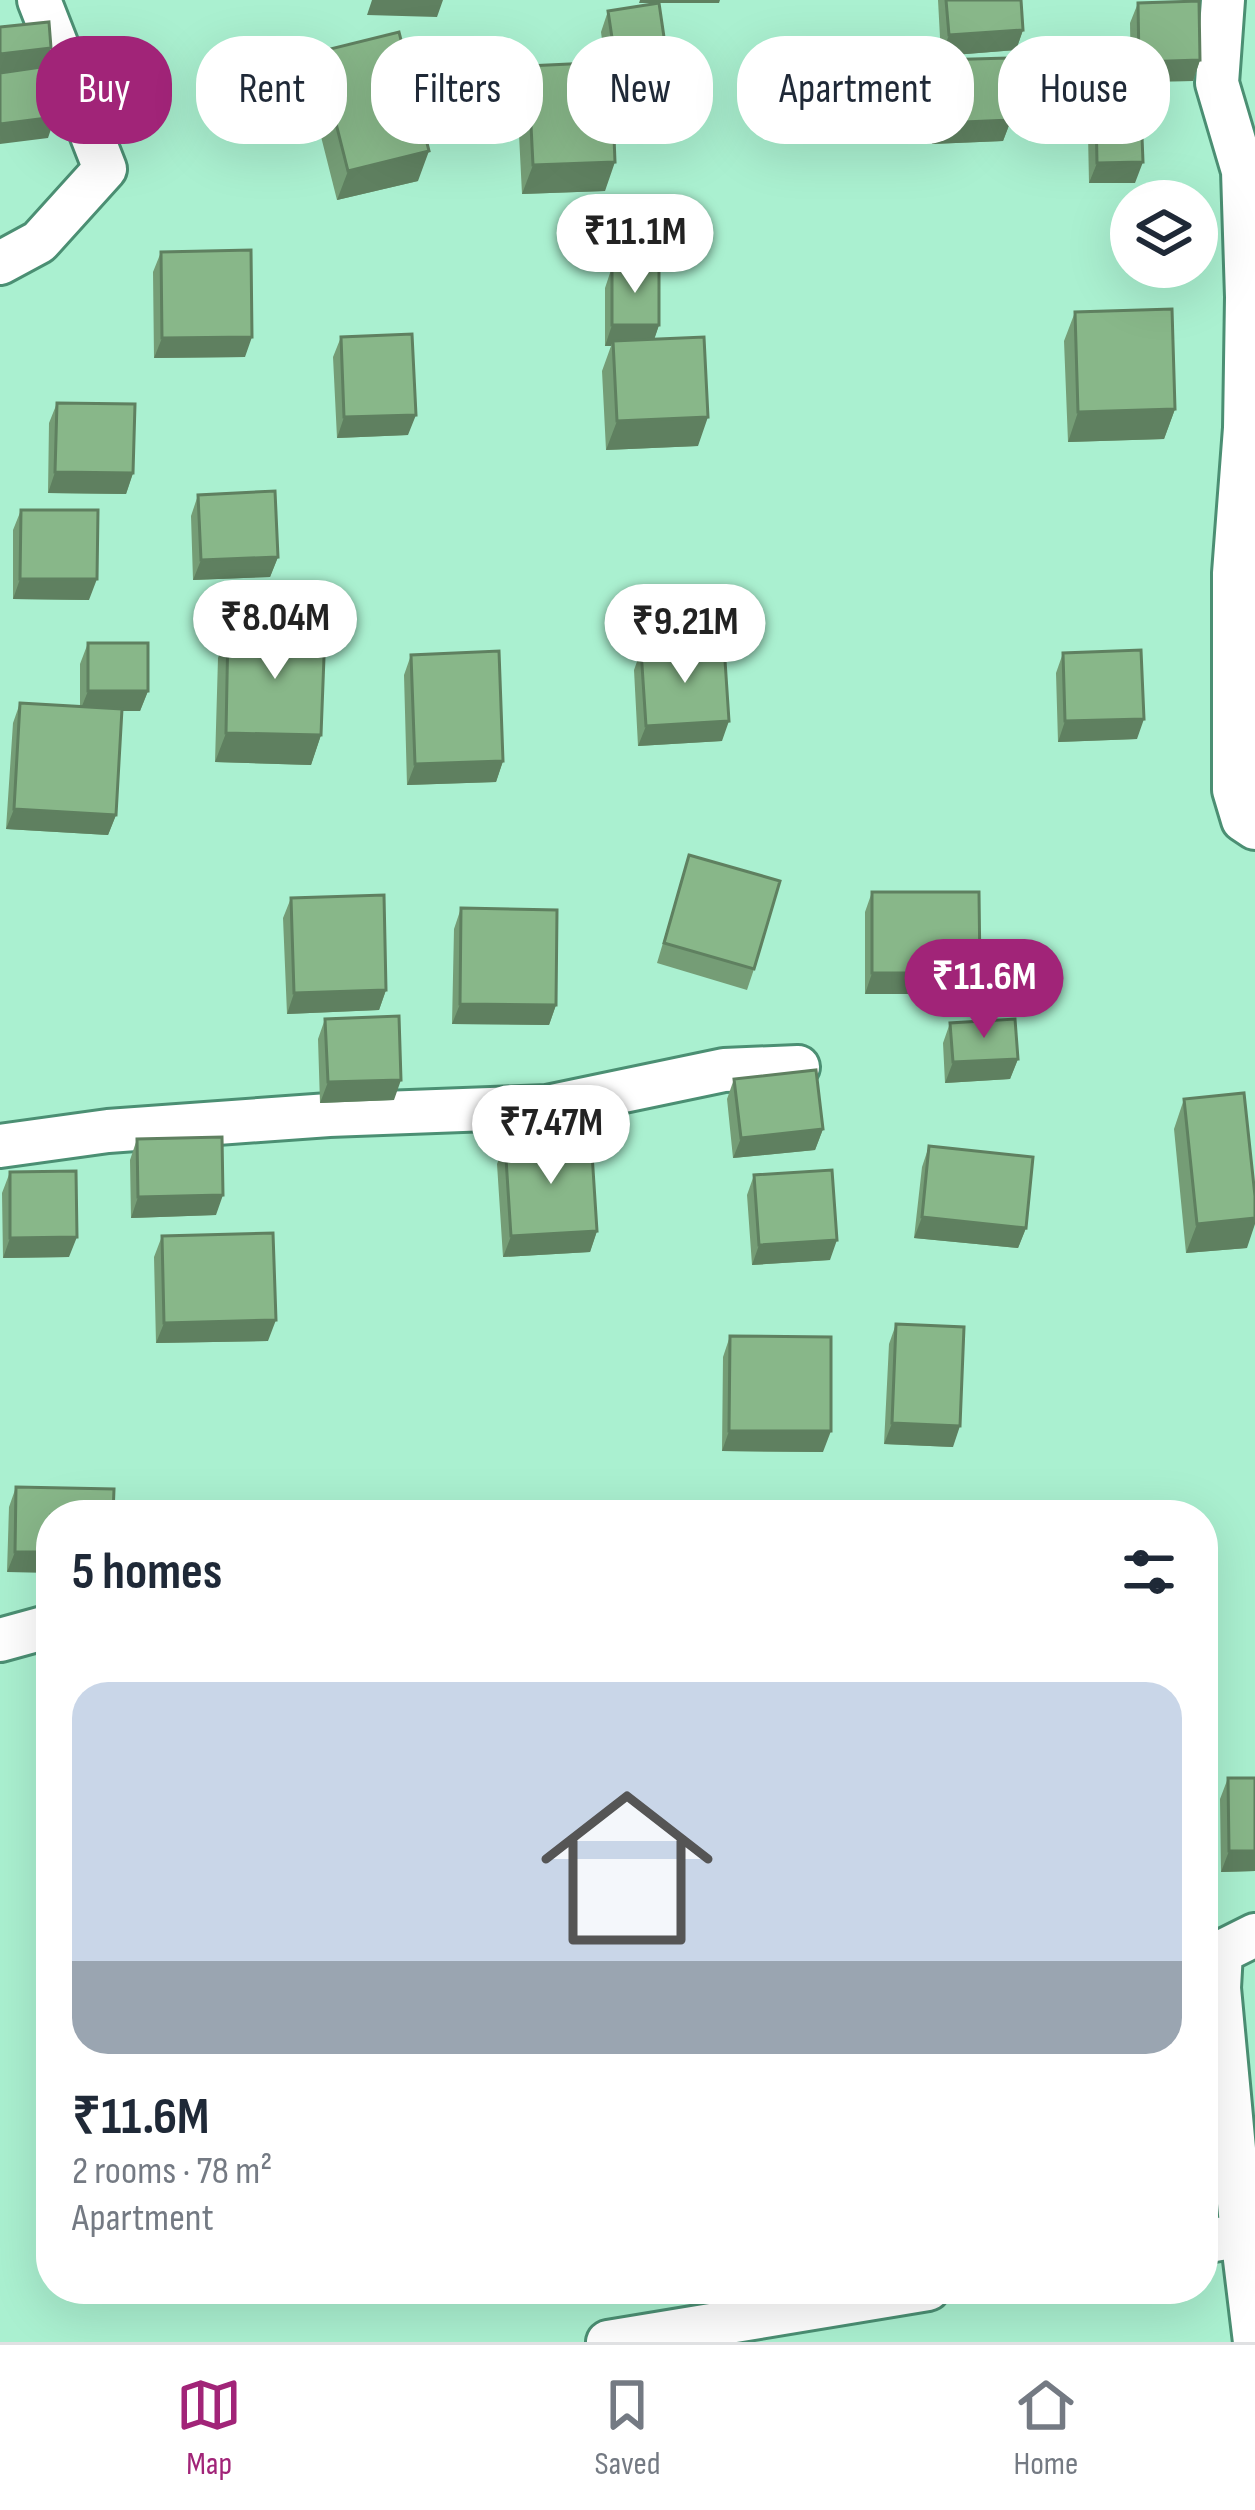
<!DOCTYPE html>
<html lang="en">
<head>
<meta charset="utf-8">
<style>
	:root { --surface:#fff; --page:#f2f2f3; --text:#1f2937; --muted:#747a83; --line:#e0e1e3; --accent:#a12478 }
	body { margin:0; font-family:"Sofia Sans Condensed",sans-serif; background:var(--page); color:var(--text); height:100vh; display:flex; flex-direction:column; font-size:45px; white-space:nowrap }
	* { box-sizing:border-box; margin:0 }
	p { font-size:39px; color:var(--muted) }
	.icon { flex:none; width:66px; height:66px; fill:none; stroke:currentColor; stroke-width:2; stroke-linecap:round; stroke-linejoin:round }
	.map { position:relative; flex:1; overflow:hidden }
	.drawer { position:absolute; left:36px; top:1500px; width:1182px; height:804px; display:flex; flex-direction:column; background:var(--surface); border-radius:48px; box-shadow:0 12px 48px #0002 }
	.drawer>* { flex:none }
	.guide { position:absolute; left:36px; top:36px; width:1185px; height:108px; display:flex; gap:24px }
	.buttons { position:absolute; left:1110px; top:180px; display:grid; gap:24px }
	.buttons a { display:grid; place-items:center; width:108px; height:108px; border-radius:50%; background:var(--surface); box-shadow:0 12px 48px #0002; font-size:60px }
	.price { position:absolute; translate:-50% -102px; padding:0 27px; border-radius:42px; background:#fff; color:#222; font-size:39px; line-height:78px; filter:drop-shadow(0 3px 6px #0008) }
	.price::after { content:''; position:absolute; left:50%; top:72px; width:36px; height:27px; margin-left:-18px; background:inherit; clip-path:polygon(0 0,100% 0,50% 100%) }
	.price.active { background:var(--accent); color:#fff }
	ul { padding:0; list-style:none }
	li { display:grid; align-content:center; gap:24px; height:636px; padding:0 36px }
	li span { display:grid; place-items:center; height:372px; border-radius:36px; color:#555 }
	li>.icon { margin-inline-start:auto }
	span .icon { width:216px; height:216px; fill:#fffc; stroke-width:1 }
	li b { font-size:51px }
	h2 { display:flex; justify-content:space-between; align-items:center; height:144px; padding:0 36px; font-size:51px }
	.chip { padding:0 42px; border-radius:48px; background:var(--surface); box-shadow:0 12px 48px #0002; font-size:42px; line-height:108px }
	.chip.active { background:var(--accent); color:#fff }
	.dock { display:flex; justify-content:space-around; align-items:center; height:168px; border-top:3px solid var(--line); background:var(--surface); font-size:33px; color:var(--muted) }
	.dock a { display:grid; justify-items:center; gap:6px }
	.dock .active { color:var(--accent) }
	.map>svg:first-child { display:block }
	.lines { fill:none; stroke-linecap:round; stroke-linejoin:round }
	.street-casing { stroke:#4b8f73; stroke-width:48 }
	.street { stroke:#fff; stroke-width:42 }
	.wall { fill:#759d76 }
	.shaded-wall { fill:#5f8060 }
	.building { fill:#88b789; stroke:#5f8060; stroke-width:3 }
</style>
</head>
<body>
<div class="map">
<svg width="1255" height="2342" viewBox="0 0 1255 2342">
	<rect width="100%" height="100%" fill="#aaf0d0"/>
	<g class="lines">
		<defs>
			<path id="street" d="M 1223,0 L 1217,83 L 1243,171 L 1247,297 L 1245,428 L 1234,573 L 1234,790 L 1243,820 L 1255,828
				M 0,263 L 39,242 L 105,169 L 39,0
				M 0,1146 L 108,1131 L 329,1115 L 547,1107 L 724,1070 L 798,1067
				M 0,1640 L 51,1626
				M 1242,2235 L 1219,1988 L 1221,1952 L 1255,1935
				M 1203,2242 L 1242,2235 L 1255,2342
				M 608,2342 L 928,2289"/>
		</defs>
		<use href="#street" class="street-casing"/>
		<use href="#street" class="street"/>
	</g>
	<path class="wall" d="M 938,0 L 1021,0 L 1023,30 L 1016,50 L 941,56 Z
		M 1138,3 L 1200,60 L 1193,81 L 1131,82 L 1130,23 Z
		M 608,11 L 665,44 L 657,64 L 612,71 L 605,191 L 522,194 L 517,95 L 528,66 L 605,63 L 601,32 Z
		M 318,52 L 418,181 L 337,200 L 307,81 Z
		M 938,60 L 1011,120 L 1003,141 L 932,144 L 930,81 Z
		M 1096,113 L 1135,183 L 1089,183 L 1088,134 Z
		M 161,252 L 245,357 L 154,358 L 153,272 Z
		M 612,267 L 659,325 L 654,339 L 698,446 L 606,450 L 602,371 L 611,346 L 605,346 L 605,288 Z
		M 1075,312 L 1175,409 L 1164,439 L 1068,442 L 1064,341 Z
		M 341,337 L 408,435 L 337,438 L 333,357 Z
		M 57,403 L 133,473 L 126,494 L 48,493 L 49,423 Z
		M 198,495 L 278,557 L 270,577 L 193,580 L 191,516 Z
		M 21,510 L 89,600 L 13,599 L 13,530 Z
		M 228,628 L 321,735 L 311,765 L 215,762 L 218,658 Z
		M 88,643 L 148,691 L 140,711 L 122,711 L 116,815 L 108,835 L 6,829 L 13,723 L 20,703 L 80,707 L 80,664 Z
		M 641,650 L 722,741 L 638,746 L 634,670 Z
		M 1063,653 L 1137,739 L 1058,742 L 1056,673 Z
		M 411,655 L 503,761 L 496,782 L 407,785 L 404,675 Z
		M 689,855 L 754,969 L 747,990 L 657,963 Z
		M 872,892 L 980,973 L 973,994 L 865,994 L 865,912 Z
		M 291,898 L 386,990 L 379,1010 L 287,1014 L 283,918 Z
		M 461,908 L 556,1005 L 549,1025 L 452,1024 L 454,929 Z
		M 325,1019 L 394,1100 L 320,1103 L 318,1039 Z
		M 950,1023 L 1018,1059 L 1010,1079 L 945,1083 L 943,1043 Z
		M 734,1079 L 823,1129 L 815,1150 L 733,1158 L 727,1099 Z
		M 1184,1099 L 1247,1248 L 1186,1253 L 1174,1129 Z
		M 137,1139 L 216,1215 L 131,1218 L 130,1160 Z
		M 505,1143 L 597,1231 L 590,1252 L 503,1257 L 497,1164 Z
		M 929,1146 L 1026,1228 L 1018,1248 L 914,1238 L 922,1167 Z
		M 10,1172 L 69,1257 L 3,1258 L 2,1193 Z
		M 754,1175 L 830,1260 L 752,1265 L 747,1195 Z
		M 162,1236 L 268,1341 L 156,1343 L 154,1257 Z
		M 896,1324 L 953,1447 L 884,1444 L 889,1344 Z
		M 730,1336 L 823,1452 L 722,1451 L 723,1357 Z
		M 16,1487 L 114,1489 L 7,1572 L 9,1507 Z
		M 51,1639 L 51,1746 L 46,1746 L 44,1659 Z
		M 1228,1778 L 1255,1871 L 1221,1872 L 1220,1799 Z"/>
	<path class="shaded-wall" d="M 372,0 L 443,0 L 437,17 L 367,15 Z
		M 640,0 L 720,0 L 719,3 L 639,3 Z
		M 1023,30 L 1016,50 L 941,56 L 949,35 Z
		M 665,44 L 657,64 L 607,71 L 614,51 Z
		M 51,48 L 44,69 L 0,74 L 0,54 Z
		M 1200,60 L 1193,81 L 1131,82 L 1139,62 Z
		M 55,117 L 48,138 L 0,144 L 0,124 Z
		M 1011,120 L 1003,141 L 932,144 L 940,123 Z
		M 429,151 L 418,181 L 337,200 L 348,171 Z
		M 615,162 L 605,191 L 522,194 L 533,165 Z
		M 1143,162 L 1135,183 L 1089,183 L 1097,163 Z
		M 612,325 L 659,325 L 652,346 L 613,341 L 611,346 L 605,346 Z
		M 252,337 L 245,357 L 154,358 L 162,338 Z
		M 1175,409 L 1164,439 L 1068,442 L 1078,412 Z
		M 416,415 L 408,435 L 337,438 L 344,417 Z
		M 708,417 L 698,446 L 606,450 L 617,421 Z
		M 55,472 L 133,473 L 126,494 L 48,493 Z
		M 278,557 L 270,577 L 193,580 L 201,560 Z
		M 20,579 L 97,579 L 89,600 L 13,599 Z
		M 88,691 L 148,691 L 140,711 L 80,711 Z
		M 1144,719 L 1137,739 L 1058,742 L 1065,721 Z
		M 729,721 L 722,741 L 638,746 L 646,726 Z
		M 226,733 L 321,735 L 311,765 L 215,762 Z
		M 503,761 L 496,782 L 407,785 L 415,764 Z
		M 14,809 L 116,815 L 108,835 L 6,829 Z
		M 872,973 L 980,973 L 973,994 L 865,994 Z
		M 386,990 L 379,1010 L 287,1014 L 294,993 Z
		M 460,1004 L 556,1005 L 549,1025 L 452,1024 Z
		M 1018,1059 L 1010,1079 L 945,1083 L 953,1062 Z
		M 401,1080 L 394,1100 L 320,1103 L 328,1082 Z
		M 823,1129 L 815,1150 L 733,1158 L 741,1138 Z
		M 223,1195 L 216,1215 L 131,1218 L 138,1197 Z
		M 922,1217 L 1026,1228 L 1018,1248 L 914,1238 Z
		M 1255,1218 L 1255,1224 L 1247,1248 L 1186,1253 L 1197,1224 Z
		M 597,1231 L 590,1252 L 503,1257 L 511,1236 Z
		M 77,1237 L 69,1257 L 3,1258 L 10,1238 Z
		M 837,1240 L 830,1260 L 752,1265 L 759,1245 Z
		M 276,1320 L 268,1341 L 156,1343 L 164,1323 Z
		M 892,1423 L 960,1426 L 953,1447 L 884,1444 Z
		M 729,1431 L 831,1431 L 823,1452 L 722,1451 Z
		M 15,1552 L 51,1552 L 51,1573 L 7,1572 Z
		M 1229,1851 L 1255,1851 L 1255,1871 L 1221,1872 Z
		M 424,2289 L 511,2289 L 507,2299 L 420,2299 Z"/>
	<path class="building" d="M 946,0 L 1021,0 L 1023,30 L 949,35 Z
		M 1199,1 L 1200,60 L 1139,62 L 1138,3 Z
		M 659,3 L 665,44 L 614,51 L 608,11 Z
		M 49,22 L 51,48 L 0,54 L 0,27 Z
		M 399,32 L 429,151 L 348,171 L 318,52 Z
		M 1008,58 L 1011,120 L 940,123 L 938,60 Z
		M 611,62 L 615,162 L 533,165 L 528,66 Z
		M 48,66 L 55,117 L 0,124 L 0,73 Z
		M 1141,112 L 1143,162 L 1097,163 L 1096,113 Z
		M 251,250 L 252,337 L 162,338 L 161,252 Z
		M 612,267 L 659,267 L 659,325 L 612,325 Z
		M 1172,309 L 1175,409 L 1078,412 L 1075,312 Z
		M 412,334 L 416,415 L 344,417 L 341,337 Z
		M 704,337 L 708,417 L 617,421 L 613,341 Z
		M 57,403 L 135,404 L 133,473 L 55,472 Z
		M 275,491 L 278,557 L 201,560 L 198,495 Z
		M 21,510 L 98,510 L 97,579 L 20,579 Z
		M 228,628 L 325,631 L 321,735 L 226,733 Z
		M 88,643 L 148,643 L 148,691 L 88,691 Z
		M 724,645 L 729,721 L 646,726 L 641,650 Z
		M 1141,650 L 1144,719 L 1065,721 L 1063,653 Z
		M 499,651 L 503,761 L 415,764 L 411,655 Z
		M 20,703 L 122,709 L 116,815 L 14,809 Z
		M 689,855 L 780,881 L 754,969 L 664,943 Z
		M 872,892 L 979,892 L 980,973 L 872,973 Z
		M 384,895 L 386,990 L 294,993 L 291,898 Z
		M 461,908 L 557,910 L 556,1005 L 460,1004 Z
		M 399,1016 L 401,1080 L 328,1082 L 325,1019 Z
		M 1015,1019 L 1018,1059 L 953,1062 L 950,1023 Z
		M 816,1070 L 823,1129 L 741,1138 L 734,1079 Z
		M 1244,1093 L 1255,1196 L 1255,1218 L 1197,1224 L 1184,1099 Z
		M 222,1137 L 223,1195 L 138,1197 L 137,1139 Z
		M 591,1138 L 597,1231 L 511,1236 L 505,1143 Z
		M 929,1146 L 1033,1157 L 1026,1228 L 922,1217 Z
		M 832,1170 L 837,1240 L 759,1245 L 754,1175 Z
		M 76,1171 L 77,1237 L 10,1238 L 10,1172 Z
		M 273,1233 L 276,1320 L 164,1323 L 162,1236 Z
		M 896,1324 L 964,1327 L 960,1426 L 892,1423 Z
		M 730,1336 L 831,1337 L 831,1431 L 729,1431 Z
		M 16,1487 L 114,1489 L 113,1515 L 51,1515 L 51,1552 L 15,1552 Z
		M 1228,1778 L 1255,1778 L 1255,1851 L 1229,1851 Z
		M 1207,2129 L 1209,2194 L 1203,2194 L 1203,2130 Z"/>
</svg>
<div class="buttons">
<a><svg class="icon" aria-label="layers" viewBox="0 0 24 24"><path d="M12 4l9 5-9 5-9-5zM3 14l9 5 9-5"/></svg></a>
</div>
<b class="price" style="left:635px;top:296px">₹11.1M</b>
<b class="price" style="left:275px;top:682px">₹8.04M</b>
<b class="price" style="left:685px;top:686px">₹9.21M</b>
<b class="price active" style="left:984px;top:1041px">₹11.6M</b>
<b class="price" style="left:551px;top:1187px">₹7.47M</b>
<div class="guide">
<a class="chip active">Buy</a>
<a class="chip">Rent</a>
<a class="chip">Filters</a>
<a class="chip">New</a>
<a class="chip">Apartment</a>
<a class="chip">House</a>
</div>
<section class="drawer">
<h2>5 homes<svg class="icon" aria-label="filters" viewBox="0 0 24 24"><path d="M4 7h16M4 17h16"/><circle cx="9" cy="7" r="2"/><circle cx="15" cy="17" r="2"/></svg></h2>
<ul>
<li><span style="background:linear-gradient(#c9d6e8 75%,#9aa5b1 0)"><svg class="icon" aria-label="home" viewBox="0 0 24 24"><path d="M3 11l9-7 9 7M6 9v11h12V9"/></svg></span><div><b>₹11.6M</b><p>2 rooms · 78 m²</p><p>Apartment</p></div></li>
</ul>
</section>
</div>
<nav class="dock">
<a class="active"><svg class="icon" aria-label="map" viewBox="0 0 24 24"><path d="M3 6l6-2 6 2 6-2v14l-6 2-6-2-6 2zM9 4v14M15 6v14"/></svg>Map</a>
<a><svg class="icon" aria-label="saved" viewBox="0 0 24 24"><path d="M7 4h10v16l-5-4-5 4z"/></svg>Saved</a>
<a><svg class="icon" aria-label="home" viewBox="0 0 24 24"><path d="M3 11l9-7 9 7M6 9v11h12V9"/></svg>Home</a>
</nav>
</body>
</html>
